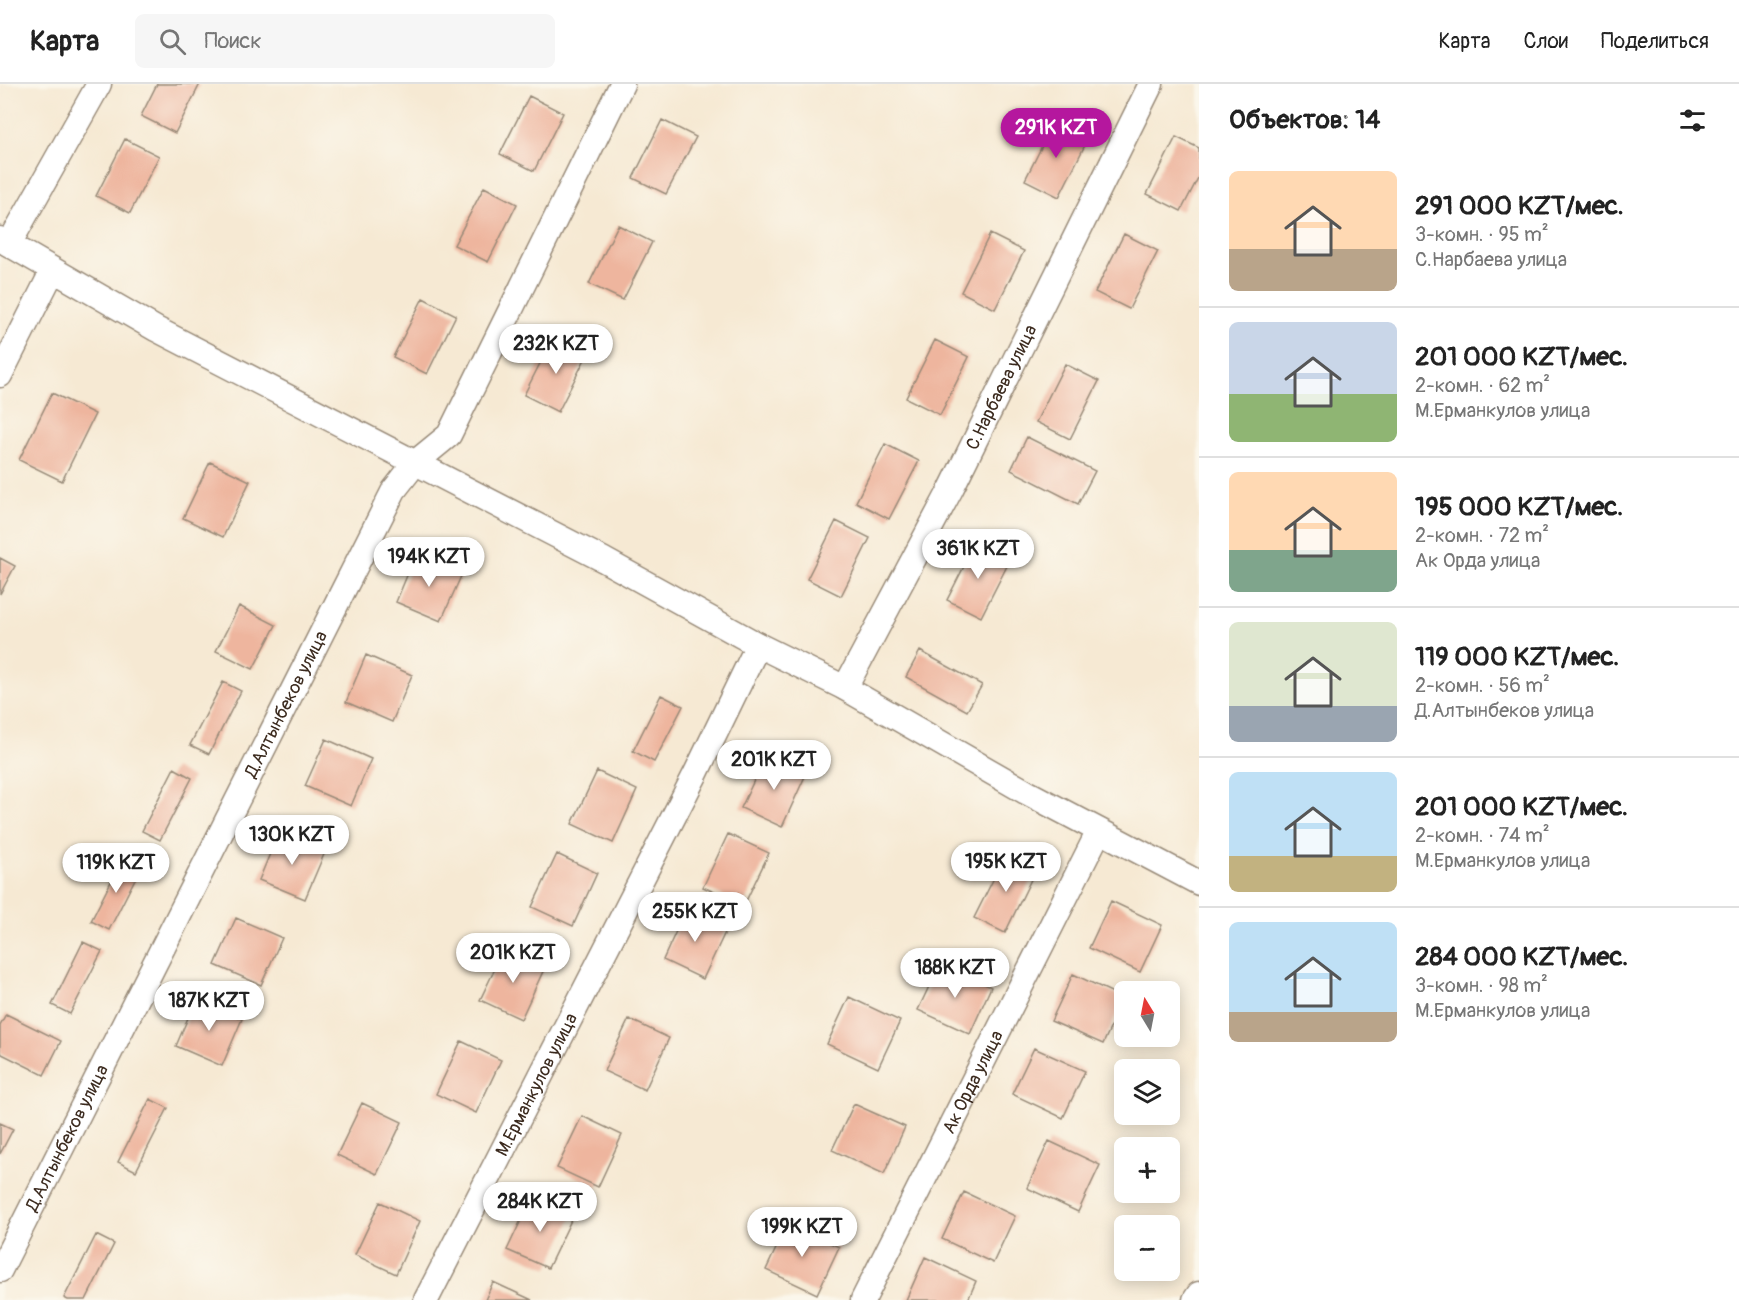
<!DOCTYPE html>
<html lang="ru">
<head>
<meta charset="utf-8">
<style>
	:root { --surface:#fff; --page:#f6f6f6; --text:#222; --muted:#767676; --line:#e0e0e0; --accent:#b5179e }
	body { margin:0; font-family:Pangolin,sans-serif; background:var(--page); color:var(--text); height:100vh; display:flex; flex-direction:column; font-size:22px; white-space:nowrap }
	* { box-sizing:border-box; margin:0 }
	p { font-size:20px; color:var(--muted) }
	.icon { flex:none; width:33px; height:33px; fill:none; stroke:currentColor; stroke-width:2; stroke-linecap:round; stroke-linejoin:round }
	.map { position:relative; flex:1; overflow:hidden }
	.drawer { display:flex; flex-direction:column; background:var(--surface); width:540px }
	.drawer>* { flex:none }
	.needle { width:39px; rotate:350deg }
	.tools { position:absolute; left:1114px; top:897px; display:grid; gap:12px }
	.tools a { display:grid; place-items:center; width:66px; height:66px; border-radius:9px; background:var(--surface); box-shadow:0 3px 15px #0003; font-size:30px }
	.price { position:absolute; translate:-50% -51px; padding:0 14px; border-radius:21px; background:#fff; color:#222; font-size:20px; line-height:39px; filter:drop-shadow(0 2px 3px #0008) }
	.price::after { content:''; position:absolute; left:50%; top:36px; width:18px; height:14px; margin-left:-9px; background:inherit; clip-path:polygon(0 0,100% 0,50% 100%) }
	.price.on { background:var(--accent); color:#fff }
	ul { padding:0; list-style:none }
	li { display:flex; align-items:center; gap:18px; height:150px; padding:0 30px }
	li+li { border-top:2px solid var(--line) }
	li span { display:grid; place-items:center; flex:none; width:168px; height:120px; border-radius:9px; color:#555 }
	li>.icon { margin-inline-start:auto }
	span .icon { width:72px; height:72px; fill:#fffc; stroke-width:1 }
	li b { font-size:26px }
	h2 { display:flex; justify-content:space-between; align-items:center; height:72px; padding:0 30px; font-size:26px }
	header { display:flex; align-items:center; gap:36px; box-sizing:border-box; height:84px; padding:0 30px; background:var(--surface); border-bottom:2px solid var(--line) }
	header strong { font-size:28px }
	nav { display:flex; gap:33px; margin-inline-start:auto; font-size:21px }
	.search { width:420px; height:54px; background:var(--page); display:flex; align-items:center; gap:15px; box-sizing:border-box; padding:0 21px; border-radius:9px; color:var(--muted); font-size:22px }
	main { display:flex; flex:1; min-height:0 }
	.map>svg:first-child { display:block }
	.building { fill:#eeb59e }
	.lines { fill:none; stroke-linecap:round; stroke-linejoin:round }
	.minor-casing { stroke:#988a78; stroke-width:27 }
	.minor { stroke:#fff; stroke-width:24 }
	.labels { text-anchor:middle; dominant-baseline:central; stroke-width:6; stroke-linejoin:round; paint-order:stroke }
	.street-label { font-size:18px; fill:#3b2a1e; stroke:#fbf7ec }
</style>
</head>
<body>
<header>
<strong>Карта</strong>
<div class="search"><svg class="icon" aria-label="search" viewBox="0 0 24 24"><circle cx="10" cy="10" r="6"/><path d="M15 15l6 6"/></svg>Поиск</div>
<nav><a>Карта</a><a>Слои</a><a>Поделиться</a></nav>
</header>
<main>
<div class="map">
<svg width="1199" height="1216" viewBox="0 0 1199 1216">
	<rect width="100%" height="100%" fill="#fbf7ec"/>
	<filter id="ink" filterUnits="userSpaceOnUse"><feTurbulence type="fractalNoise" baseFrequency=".0167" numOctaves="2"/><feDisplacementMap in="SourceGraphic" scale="12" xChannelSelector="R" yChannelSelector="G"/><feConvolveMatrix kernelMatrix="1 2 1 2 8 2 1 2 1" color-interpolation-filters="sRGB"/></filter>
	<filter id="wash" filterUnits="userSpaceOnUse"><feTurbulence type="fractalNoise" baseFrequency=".008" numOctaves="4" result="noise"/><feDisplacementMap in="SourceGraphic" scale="24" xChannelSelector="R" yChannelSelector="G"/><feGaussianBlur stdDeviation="1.35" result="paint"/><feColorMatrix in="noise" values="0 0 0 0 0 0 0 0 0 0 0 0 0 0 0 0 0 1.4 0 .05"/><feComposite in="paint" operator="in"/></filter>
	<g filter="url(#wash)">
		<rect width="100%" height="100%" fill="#f6e9d3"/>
		<g id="blocks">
			<path class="building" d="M 157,0 L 200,0 L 175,49 L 141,32 Z
				M 529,12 L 563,29 L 534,87 L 500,70 Z
				M 662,36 L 696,53 L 666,110 L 633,94 Z
				M 1054,38 L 1088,55 L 1059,113 L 1025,96 Z
				M 1176,53 L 1199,64 L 1199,92 L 1181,127 L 1147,110 Z
				M 125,55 L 159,72 L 130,129 L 96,112 Z
				M 484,103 L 517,120 L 488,178 L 454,161 Z
				M 618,141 L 652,158 L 623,216 L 589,200 Z
				M 990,150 L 1024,167 L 995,225 L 961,208 Z
				M 1124,150 L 1158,167 L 1129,225 L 1095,208 Z
				M 423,214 L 456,231 L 427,290 L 393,273 Z
				M 553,254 L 587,271 L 558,328 L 524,311 Z
				M 935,256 L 969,273 L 940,331 L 906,314 Z
				M 1065,280 L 1099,297 L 1070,355 L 1036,338 Z
				M 52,309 L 95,330 L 62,397 L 19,376 Z
				M 1027,353 L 1095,387 L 1078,420 L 1011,386 Z
				M 885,360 L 919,377 L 889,435 L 856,418 Z
				M 210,378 L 250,397 L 223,453 L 183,434 Z
				M 836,437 L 870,454 L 841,512 L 807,495 Z
				M 976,459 L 1010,476 L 981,533 L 947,516 Z
				M 416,470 L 462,490 L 441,537 L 396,518 Z
				M 0,474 L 15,482 L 0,510 Z
				M 239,522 L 276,541 L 253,585 L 216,567 Z
				M 920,567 L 982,601 L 967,627 L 906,593 Z
				M 366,571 L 412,591 L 392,638 L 346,618 Z
				M 223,598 L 241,607 L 209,670 L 190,661 Z
				M 661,611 L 683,622 L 654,678 L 633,667 Z
				M 326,655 L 371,675 L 351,722 L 305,702 Z
				M 766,671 L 806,690 L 782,743 L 741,724 Z
				M 174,684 L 192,694 L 160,756 L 142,747 Z
				M 597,687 L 637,706 L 613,759 L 572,740 Z
				M 279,748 L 325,768 L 305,815 L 259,796 Z
				M 728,750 L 769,769 L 744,821 L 703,803 Z
				M 1007,768 L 1037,783 L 1005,849 L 974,834 Z
				M 557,770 L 597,789 L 573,842 L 532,823 Z
				M 123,774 L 141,783 L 109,846 L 91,837 Z
				M 1111,817 L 1162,841 L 1140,888 L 1089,864 Z
				M 687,823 L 728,842 L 703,895 L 663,876 Z
				M 236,834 L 282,854 L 261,901 L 215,881 Z
				M 83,858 L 102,867 L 70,930 L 52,921 Z
				M 505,864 L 545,883 L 521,935 L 480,916 Z
				M 940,879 L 991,903 L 970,950 L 918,926 Z
				M 1073,890 L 1124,914 L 1103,960 L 1051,937 Z
				M 849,913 L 900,937 L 878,984 L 827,960 Z
				M 196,915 L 242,935 L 222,982 L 176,962 Z
				M 6,930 L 61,957 L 44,991 L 0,969 L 0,941 Z
				M 629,935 L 669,954 L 645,1006 L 604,987 Z
				M 461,957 L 501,976 L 476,1029 L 436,1010 Z
				M 1034,964 L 1085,987 L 1063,1034 L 1012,1010 Z
				M 150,1015 L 168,1024 L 136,1087 L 118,1078 Z
				M 362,1019 L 402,1038 L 377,1090 L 337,1071 Z
				M 854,1020 L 905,1043 L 884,1090 L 832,1066 Z
				M 582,1032 L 622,1051 L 598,1103 L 557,1084 Z
				M 0,1039 L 13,1045 L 0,1070 Z
				M 1049,1057 L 1100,1081 L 1078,1128 L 1027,1104 Z
				M 964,1108 L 1015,1132 L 993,1179 L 942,1155 Z
				M 532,1113 L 573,1132 L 548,1184 L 507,1166 Z
				M 380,1118 L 420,1137 L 396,1190 L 355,1171 Z
				M 788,1139 L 839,1163 L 817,1210 L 766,1186 Z
				M 96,1151 L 114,1160 L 86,1216 L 68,1216 L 64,1214 Z
				M 925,1173 L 976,1197 L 968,1216 L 906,1216 Z
				M 493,1198 L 532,1216 L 485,1216 Z"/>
		</g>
	</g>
	<g filter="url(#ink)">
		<use href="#blocks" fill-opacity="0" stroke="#988a78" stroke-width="1.5"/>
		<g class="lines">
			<defs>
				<g id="minor">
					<path d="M 0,155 L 156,245 L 604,476 L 758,561 L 845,604 L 1026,708 L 1199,799"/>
					<path d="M 9,160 L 99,0"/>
					<path d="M 0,291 L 53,186"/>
					<path id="s1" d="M 845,604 L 951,405 L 1151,0"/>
					<path id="s2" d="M 0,1186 L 394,406 L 416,378 L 449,351 L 622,0"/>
					<path id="s3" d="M 426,1216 L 696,689 L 758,561"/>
					<path id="s4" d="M 863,1216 L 1099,747"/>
					<path d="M 1195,1216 L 1199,1210"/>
				</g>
			</defs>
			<use href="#minor" class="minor-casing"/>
			<use href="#minor" class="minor"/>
		</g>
	</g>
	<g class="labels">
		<g class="street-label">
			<text stroke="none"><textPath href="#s1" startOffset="339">С.Нарбаева улица</textPath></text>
			<text stroke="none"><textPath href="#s2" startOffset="634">Д.Алтынбеков улица</textPath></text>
			<text stroke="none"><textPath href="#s4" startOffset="244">Ак Орда улица</textPath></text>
			<text stroke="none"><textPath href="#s3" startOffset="242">М.Ерманкулов улица</textPath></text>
			<text stroke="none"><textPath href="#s2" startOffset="148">Д.Алтынбеков улица</textPath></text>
		</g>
	</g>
</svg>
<div class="tools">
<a><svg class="needle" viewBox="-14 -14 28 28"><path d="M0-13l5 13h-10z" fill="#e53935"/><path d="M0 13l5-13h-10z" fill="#767676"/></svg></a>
<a><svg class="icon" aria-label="layers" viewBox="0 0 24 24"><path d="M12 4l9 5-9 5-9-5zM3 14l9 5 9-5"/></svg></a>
<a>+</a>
<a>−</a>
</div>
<b class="price on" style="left:1056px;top:75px">291K KZT</b>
<b class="price" style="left:556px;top:291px">232K KZT</b>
<b class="price" style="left:978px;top:496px">361K KZT</b>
<b class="price" style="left:429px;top:504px">194K KZT</b>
<b class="price" style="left:774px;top:707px">201K KZT</b>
<b class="price" style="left:292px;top:782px">130K KZT</b>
<b class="price" style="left:1006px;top:809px">195K KZT</b>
<b class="price" style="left:116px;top:810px">119K KZT</b>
<b class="price" style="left:695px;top:859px">255K KZT</b>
<b class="price" style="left:513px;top:900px">201K KZT</b>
<b class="price" style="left:955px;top:915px">188K KZT</b>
<b class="price" style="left:209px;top:948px">187K KZT</b>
<b class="price" style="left:540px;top:1149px">284K KZT</b>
<b class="price" style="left:802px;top:1174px">199K KZT</b>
</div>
<section class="drawer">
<h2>Объектов: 14<svg class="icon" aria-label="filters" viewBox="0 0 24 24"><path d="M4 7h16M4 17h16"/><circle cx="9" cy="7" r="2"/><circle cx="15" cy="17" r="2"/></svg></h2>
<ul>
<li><span style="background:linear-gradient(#ffd9b3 65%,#b9a48a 0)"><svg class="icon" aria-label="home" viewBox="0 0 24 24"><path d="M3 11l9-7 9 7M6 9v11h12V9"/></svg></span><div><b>291 000 KZT/мес.</b><p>3-комн. · 95 m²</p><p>С.Нарбаева улица</p></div></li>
<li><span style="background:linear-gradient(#c9d6e8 60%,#8fb573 0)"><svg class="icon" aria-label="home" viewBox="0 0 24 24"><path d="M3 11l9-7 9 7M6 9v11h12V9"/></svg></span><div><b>201 000 KZT/мес.</b><p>2-комн. · 62 m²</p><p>М.Ерманкулов улица</p></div></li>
<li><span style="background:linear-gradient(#ffd9b3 65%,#7fa58c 0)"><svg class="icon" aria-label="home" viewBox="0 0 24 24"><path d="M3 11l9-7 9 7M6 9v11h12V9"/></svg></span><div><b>195 000 KZT/мес.</b><p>2-комн. · 72 m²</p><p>Ак Орда улица</p></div></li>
<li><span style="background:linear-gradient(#dfe7d0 70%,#9aa5b1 0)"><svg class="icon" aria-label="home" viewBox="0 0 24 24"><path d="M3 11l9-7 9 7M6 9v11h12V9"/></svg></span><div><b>119 000 KZT/мес.</b><p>2-комн. · 56 m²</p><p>Д.Алтынбеков улица</p></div></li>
<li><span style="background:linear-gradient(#bfe0f5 70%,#c2b280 0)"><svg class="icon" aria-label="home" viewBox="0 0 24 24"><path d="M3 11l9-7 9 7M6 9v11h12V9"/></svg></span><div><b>201 000 KZT/мес.</b><p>2-комн. · 74 m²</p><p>М.Ерманкулов улица</p></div></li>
<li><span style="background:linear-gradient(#bfe0f5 75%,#b9a48a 0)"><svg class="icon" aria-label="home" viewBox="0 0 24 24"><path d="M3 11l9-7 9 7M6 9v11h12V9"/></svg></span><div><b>284 000 KZT/мес.</b><p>3-комн. · 98 m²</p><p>М.Ерманкулов улица</p></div></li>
</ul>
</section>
</main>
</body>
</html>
